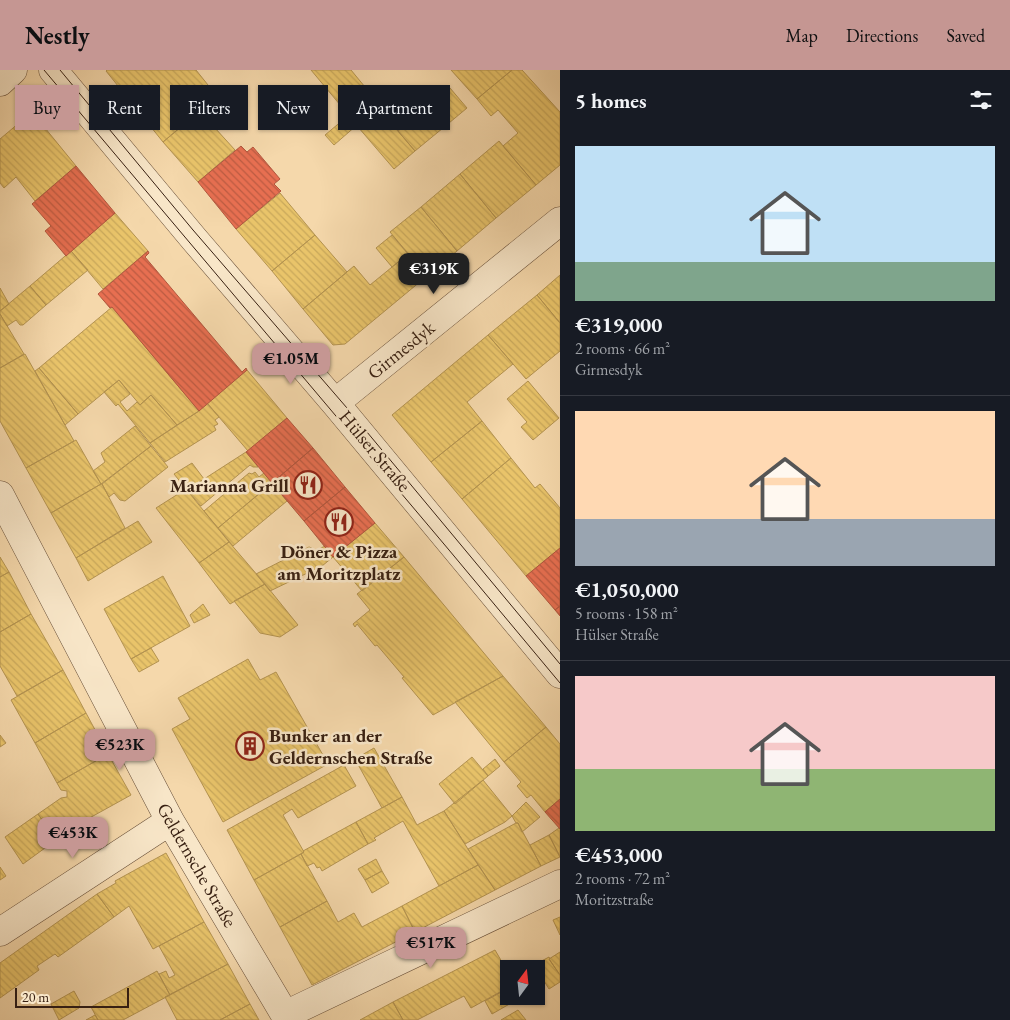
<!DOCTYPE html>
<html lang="en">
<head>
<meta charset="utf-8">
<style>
	:root { --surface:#171b24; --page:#242831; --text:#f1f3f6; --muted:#9ea1a6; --line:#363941; --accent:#c59692 }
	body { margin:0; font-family:"EB Garamond",serif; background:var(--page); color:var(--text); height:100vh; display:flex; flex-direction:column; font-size:19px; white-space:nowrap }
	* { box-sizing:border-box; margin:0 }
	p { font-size:16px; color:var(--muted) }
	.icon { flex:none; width:28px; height:28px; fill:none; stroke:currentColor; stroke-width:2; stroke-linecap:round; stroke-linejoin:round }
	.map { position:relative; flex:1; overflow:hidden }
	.panel { display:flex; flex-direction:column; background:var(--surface); width:450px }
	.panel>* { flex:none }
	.guide { position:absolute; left:15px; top:15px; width:470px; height:45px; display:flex; gap:10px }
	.needle { width:32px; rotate:15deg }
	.controls { position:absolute; left:500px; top:890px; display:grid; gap:10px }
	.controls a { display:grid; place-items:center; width:45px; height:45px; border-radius:0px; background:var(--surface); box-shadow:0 1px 4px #0004; font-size:25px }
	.scale { position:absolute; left:15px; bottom:12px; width:114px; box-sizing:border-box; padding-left:5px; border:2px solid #382012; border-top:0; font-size:14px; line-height:18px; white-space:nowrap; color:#382012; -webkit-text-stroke:4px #f8e6c8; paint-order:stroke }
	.price { position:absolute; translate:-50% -42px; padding:0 11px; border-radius:10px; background:var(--accent); color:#111; font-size:16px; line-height:32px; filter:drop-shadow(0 1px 2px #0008) }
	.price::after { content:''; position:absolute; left:50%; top:30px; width:15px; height:11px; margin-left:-8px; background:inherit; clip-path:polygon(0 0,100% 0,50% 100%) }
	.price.active { background:#222; color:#fff }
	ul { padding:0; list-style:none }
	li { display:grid; align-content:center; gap:10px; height:265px; padding:0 15px }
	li+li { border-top:1px solid var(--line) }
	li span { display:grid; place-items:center; height:155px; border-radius:0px; color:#555 }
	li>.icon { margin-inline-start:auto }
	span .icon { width:90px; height:90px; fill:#fffc; stroke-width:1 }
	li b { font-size:21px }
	h2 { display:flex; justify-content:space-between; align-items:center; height:60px; padding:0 15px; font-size:21px }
	.pill { padding:0 18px; border-radius:0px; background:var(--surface); box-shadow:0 1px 4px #0004; font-size:18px; line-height:45px }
	.pill.active { background:var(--accent); color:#111 }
	header { display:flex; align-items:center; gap:30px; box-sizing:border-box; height:70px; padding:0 25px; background:var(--accent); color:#111 }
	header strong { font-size:24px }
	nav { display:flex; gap:28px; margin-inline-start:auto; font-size:18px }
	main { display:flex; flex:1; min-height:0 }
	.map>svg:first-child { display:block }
	.homes { fill:url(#homes-back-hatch); stroke:#b49350 }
	.shops { fill:url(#shops-back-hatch); stroke:#b2573e }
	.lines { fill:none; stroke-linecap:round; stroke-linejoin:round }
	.minor-casing { stroke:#674e38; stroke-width:29 }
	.minor { stroke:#f8e6c8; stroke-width:28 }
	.tram { stroke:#382012; stroke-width:1 }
	.labels { text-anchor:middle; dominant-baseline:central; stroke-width:5; stroke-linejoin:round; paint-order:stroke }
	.street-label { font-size:19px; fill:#382012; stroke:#f8e6c8 }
	.poi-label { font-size:19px; font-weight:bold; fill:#382012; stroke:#f8e6c8; text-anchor:end }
</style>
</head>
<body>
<header>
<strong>Nestly</strong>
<nav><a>Map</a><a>Directions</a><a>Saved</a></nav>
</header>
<main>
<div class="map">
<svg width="560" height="950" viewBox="0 0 560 950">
	<defs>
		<pattern id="homes-back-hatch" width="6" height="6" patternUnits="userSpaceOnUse" patternTransform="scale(1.25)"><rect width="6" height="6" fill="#e9c46a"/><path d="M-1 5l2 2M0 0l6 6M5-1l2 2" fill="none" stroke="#c9a85b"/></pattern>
		<pattern id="shops-back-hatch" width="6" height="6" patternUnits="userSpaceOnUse" patternTransform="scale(1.25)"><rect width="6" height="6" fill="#e76f51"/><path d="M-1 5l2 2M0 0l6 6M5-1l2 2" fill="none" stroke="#bc5b42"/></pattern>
	</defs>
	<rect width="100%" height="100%" fill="#f5d8ab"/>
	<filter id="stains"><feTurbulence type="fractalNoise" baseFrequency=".004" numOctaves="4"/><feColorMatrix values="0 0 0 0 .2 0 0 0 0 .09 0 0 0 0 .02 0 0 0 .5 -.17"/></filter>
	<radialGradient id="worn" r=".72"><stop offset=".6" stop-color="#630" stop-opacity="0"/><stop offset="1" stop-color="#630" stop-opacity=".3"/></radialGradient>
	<path class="homes" d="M 107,0 L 196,0 L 208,15 L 200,22 L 209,33 L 163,72 L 106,1 Z
		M 311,0 L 351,0 L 379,34 L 356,54 Z
		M 451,0 L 512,0 L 477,29 Z
		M 512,0 L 522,0 L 560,42 L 560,95 L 536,115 L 503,76 L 518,63 L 498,40 L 491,46 L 477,29 Z
		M 450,18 L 467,38 L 443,58 L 426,38 Z
		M 212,31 L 219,38 L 211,44 L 205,37 Z
		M 205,37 L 220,54 L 215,58 L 235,80 L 198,112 L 163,72 Z
		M 426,38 L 443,58 L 415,81 L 398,61 Z
		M 379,39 L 415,81 L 394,99 L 358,57 Z
		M 32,42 L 76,96 L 35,131 L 16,107 L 4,118 L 0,113 L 0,69 Z
		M 349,45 L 357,55 L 334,75 L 325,65 Z
		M 499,71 L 536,115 L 496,148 L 460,104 Z
		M 460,104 L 496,148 L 457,181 L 421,137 Z
		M 280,123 L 315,165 L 272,201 L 236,159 Z
		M 421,137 L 457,181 L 427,206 L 390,162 Z
		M 115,143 L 148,181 L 103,219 L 71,181 Z
		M 315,165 L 347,202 L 303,239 L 272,201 Z
		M 392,165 L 408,184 L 392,197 L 376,178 Z
		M 71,181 L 88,200 L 46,235 L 30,216 Z
		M 408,184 L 427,206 L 345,274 L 333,275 L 303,239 L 354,196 L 370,215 Z
		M 560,205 L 560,253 L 537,225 Z
		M 30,216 L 46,235 L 23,255 L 20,255 L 16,250 L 7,256 L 0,244 L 0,241 Z
		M 0,218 L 9,234 L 0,241 Z
		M 537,225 L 560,253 L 560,281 L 526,309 L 488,265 Z
		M 112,237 L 199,341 L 177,355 L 151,325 L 140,335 L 119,310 L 78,344 L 39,298 Z
		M 0,244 L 24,284 L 0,298 Z
		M 488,265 L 513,294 L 467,332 L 482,351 L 431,392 L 392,345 Z
		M 25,284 L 74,371 L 26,398 L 0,351 L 0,298 Z
		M 39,298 L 78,344 L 65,355 L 35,301 Z
		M 247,300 L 287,348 L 248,381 L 207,333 Z
		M 119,310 L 130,324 L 120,332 L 127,341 L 137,332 L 140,335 L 151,325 L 177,355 L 150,373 L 118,334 L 116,336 L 104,322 Z
		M 528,311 L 559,348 L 533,370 L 521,357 L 527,352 L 507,329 Z
		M 207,333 L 219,347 L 215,350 L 218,354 L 214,356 L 216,360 L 165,392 L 150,373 L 199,341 Z
		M 482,351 L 511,388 L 462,429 L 431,392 Z
		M 135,356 L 151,376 L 101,414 L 93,401 L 105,392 L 101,383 Z
		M 76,370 L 101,414 L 51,443 L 26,398 Z
		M 151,376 L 168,397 L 125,431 L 120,430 L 114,423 L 109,427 L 102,414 Z
		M 246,382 L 258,397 L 253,397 L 250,395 L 201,436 L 187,420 Z
		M 511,388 L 535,418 L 540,414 L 560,438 L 560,478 L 526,506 L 462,429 Z
		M 192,393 L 204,409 L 187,420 L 174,404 Z
		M 255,402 L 259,407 L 264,403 L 272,413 L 218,458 L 204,441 L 249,403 L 252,404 Z
		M 272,413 L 287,431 L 233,476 L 218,458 Z
		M 101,414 L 102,414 L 125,458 L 76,488 L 51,443 Z
		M 186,419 L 229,472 L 199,493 L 156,438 Z
		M 138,451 L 152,472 L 88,511 L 76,488 Z
		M 375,453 L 404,487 L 362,521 L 333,487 Z
		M 229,472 L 265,514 L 230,534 L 199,493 Z
		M 325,476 L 333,487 L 322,496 L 270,521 L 256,504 L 309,477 L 312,478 L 315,481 Z
		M 0,487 L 9,502 L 0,507 Z
		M 404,487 L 503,606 L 433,645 L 402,608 L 404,607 L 377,575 L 375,576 L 357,554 L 355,557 L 353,554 L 370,540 L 357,524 Z
		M 9,502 L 31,544 L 0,562 L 0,507 Z
		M 163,506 L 190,556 L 131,589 L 104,539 Z
		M 265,514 L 298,555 L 280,567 L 260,563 L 234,531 Z
		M 203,534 L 210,545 L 194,553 L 190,545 Z
		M 31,544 L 63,600 L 17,626 L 0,596 L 0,562 Z
		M 151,578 L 159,591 L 139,602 L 131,589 Z
		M 248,589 L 260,610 L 276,602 L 328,694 L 223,752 L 172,659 L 190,649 L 178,628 Z
		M 63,600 L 86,643 L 35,673 L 11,630 Z
		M 503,606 L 546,657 L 504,692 L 455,632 Z
		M 86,643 L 108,684 L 57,713 L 35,673 Z
		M 546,657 L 560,674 L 560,729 L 545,742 L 531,725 L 527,728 L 517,716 L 521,712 L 504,692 Z
		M 0,665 L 6,673 L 0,677 Z
		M 374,678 L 402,727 L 382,738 L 355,689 Z
		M 108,684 L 131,725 L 84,751 L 56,770 L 38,744 L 61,728 L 67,727 L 67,721 L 61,720 L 57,713 Z
		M 472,687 L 488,706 L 455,734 L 439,714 Z
		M 495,689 L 500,696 L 488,706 L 483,699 Z
		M 344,695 L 356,716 L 300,747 L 298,748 L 292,739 L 283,745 L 304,782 L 254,810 L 227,760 Z
		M 483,710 L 512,746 L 505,752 L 465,774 L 444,741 Z
		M 402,727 L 417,755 L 444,741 L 478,795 L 439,816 L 403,751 L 374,768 L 376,770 L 368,774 L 356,752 Z
		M 526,732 L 540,747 L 522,762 L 518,753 L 516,753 L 512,746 Z
		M 38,744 L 56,770 L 23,794 L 5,767 Z
		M 356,752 L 368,774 L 322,801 L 320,797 L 317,798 L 314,793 L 307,796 L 301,784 L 304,782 L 303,781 Z
		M 516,753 L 518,753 L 541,796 L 495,820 L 468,779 Z
		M 559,758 L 560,759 L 560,787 L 549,765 Z
		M 549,765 L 560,787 L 541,796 L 530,775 Z
		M 166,783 L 204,852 L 153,879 L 129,836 L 114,847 L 97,824 L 116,813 L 115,811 Z
		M 301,784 L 327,831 L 280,857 L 254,810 Z
		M 376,789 L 382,801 L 365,810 L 358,799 Z
		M 478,795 L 495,820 L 415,862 L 402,836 Z
		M 0,797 L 6,806 L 0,810 Z
		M 382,801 L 389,813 L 372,823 L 365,810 Z
		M 97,824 L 114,847 L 58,887 L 55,884 L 37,896 L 39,900 L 0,928 L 0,893 Z
		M 327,831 L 338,852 L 354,843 L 362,857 L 402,836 L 415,862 L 312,915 L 280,857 Z
		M 560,847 L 560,865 L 553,850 Z
		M 204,852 L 228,894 L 170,925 L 159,904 L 166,901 L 169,908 L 175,905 L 159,876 Z
		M 495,880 L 509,904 L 509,917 L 471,938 L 464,926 L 417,950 L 403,950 L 393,932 Z
		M 560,882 L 560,905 L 549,889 Z
		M 549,887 L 550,889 L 549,889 L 560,905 L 560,912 L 549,919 L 534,895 Z
		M 228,894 L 250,934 L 220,950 L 177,950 L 165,927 Z
		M 157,901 L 170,925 L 123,950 L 98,950 L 91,937 Z
		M 505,920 L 513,932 L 492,944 L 485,931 Z
		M 74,921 L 80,932 L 79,938 L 59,950 L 51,934 Z
		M 393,932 L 403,950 L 360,950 Z
		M 250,934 L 259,950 L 220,950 Z
		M 518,940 L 526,950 L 501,950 Z
		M 95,945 L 98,950 L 86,950 Z"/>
	<path class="shops" d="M 241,76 L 247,82 L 253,77 L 280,109 L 274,114 L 281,121 L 236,159 L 198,112 Z
		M 76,96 L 115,143 L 66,186 L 45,161 L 51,156 L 32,134 Z
		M 148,181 L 149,183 L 145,187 L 242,302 L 246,298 L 247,300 L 199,341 L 112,237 L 110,238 L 98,224 Z
		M 287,348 L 313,378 L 272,413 L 246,382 Z
		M 313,378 L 345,417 L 304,451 L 272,413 Z
		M 345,417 L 375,453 L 333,487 L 304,451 Z
		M 560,478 L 560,536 L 555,540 L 526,506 Z
		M 560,536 L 560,546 L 555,540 Z
		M 560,729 L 560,759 L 545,742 Z"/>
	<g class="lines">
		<defs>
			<path id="minor" d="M 53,0 L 194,169 L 335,333 L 560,604
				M 0,12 L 13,0
				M 335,333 L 560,151
				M 0,425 L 170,751 L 288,950
				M 0,862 L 170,751
				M 285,945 L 560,814"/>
		</defs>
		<use href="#minor" class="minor-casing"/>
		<use href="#minor" class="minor"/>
		<path class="tram" d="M 44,0 L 449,480 L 560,613
			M 60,0 L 193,160 L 347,338 L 560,594"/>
	</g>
	<defs>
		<symbol id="restaurant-ring" viewBox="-11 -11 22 22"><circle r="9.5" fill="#f8e6c8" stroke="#8f2418" stroke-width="1.5"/><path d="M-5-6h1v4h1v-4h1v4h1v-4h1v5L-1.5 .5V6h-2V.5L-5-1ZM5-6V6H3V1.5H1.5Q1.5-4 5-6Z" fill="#8f2418"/></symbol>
		<symbol id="building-ring" viewBox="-11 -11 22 22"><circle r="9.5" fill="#f8e6c8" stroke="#8f2418" stroke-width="1.5"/><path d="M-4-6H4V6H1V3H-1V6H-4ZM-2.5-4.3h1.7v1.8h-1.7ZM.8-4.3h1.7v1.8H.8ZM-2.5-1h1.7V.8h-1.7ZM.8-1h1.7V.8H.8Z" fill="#8f2418"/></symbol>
	</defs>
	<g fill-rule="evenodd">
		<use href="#restaurant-ring" x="292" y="399" width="32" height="32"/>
		<use href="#restaurant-ring" x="323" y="436" width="32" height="32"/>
		<use href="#building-ring" x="234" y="660" width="32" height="32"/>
	</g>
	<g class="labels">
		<g class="street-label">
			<text transform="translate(401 280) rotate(-39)">Girmesdyk</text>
			<text transform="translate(375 381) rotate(50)">Hülser Straße</text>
			<text transform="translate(197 795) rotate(60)">Geldernsche Straße</text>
		</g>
		<g class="poi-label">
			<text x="289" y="415">Marianna Grill</text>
			<text x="339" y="481" text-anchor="middle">Döner &amp; Pizza<tspan x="339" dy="22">am Moritzplatz</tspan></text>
			<text x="269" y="665" text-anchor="start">Bunker an der<tspan x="269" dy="22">Geldernschen Straße</tspan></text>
		</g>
	</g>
	<rect width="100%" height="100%" filter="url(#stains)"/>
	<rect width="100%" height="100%" fill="url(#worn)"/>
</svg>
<div class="controls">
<a><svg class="needle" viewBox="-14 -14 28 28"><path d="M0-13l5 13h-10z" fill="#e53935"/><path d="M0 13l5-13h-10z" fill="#9ea1a6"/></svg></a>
</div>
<div class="scale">20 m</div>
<b class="price active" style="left:434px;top:225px">€319K</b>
<b class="price" style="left:291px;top:315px">€1.05M</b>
<b class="price" style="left:120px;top:701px">€523K</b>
<b class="price" style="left:73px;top:789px">€453K</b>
<b class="price" style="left:431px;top:899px">€517K</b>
<div class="guide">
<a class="pill active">Buy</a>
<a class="pill">Rent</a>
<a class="pill">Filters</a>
<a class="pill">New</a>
<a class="pill">Apartment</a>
</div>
</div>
<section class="panel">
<h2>5 homes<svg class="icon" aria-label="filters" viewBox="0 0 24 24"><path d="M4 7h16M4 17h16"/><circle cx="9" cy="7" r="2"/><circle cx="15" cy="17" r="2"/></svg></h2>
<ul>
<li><span style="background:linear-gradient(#bfe0f5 75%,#7fa58c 0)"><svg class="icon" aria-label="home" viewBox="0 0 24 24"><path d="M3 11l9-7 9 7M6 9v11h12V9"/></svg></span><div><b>€319,000</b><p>2 rooms · 66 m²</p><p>Girmesdyk</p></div></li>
<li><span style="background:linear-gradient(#ffd9b3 70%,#9aa5b1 0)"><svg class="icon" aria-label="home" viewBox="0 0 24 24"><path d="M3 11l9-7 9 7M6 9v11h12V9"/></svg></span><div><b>€1,050,000</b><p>5 rooms · 158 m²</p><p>Hülser Straße</p></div></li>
<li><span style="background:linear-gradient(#f6c9c9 60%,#8fb573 0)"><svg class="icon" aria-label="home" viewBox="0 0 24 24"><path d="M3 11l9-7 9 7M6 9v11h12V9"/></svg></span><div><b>€453,000</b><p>2 rooms · 72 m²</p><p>Moritzstraße</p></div></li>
</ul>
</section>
</main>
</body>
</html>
